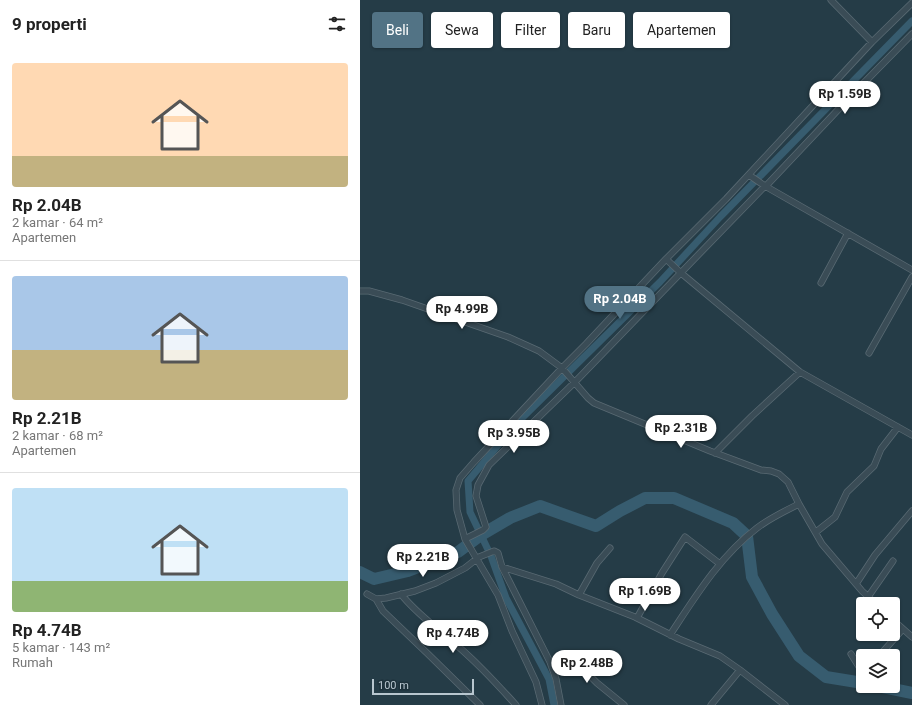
<!DOCTYPE html>
<html lang="id">
<head>
<meta charset="utf-8">
<style>
	:root { --surface:#fff; --page:#f2f2f2; --text:#222; --muted:#767676; --line:#e0e0e0; --accent:#527385 }
	body { margin:0; font-family:Roboto,sans-serif; background:var(--page); color:var(--text); height:100vh; display:flex; flex-direction:column; font-size:15px; white-space:nowrap }
	* { box-sizing:border-box; margin:0 }
	p { font-size:13px; color:var(--muted) }
	.icon { flex:none; width:22px; height:22px; fill:none; stroke:currentColor; stroke-width:2; stroke-linecap:round; stroke-linejoin:round }
	.map { position:relative; flex:1; overflow:hidden }
	.drawer { display:flex; flex-direction:column; background:var(--surface); width:360px }
	.drawer>* { flex:none }
	.guide { position:absolute; left:12px; top:12px; width:380px; height:36px; display:flex; gap:8px }
	.controls { position:absolute; left:496px; top:597px; display:grid; gap:8px }
	.controls a { display:grid; place-items:center; width:44px; height:44px; border-radius:4px; background:var(--surface); box-shadow:0 1px 3px #0004; font-size:20px }
	.scale { position:absolute; left:12px; bottom:10px; width:102px; box-sizing:border-box; padding-left:4px; border:2px solid #b8c6cf; border-top:0; font-size:11px; line-height:14px; white-space:nowrap; color:#b8c6cf; -webkit-text-stroke:3px #1e323c; paint-order:stroke }
	.price { position:absolute; translate:-50% -34px; padding:0 9px; border-radius:14px; background:#fff; color:#222; font-size:13px; line-height:26px; filter:drop-shadow(0 1px 2px #0008) }
	.price::after { content:''; position:absolute; left:50%; top:24px; width:12px; height:9px; margin-left:-6px; background:inherit; clip-path:polygon(0 0,100% 0,50% 100%) }
	.price.current { background:var(--accent); color:#fff }
	ul { padding:0; list-style:none }
	li { display:grid; align-content:center; gap:8px; height:212px; padding:0 12px }
	li+li { border-top:1px solid var(--line) }
	li span { display:grid; place-items:center; height:124px; border-radius:4px; color:#555 }
	li>.icon { margin-inline-start:auto }
	span .icon { width:72px; height:72px; fill:#fffc; stroke-width:1 }
	li b { font-size:17px }
	h2 { display:flex; justify-content:space-between; align-items:center; height:48px; padding:0 12px; font-size:17px }
	.tag { padding:0 14px; border-radius:4px; background:var(--surface); box-shadow:0 1px 3px #0004; font-size:14px; line-height:36px }
	.tag.current { background:var(--accent); color:#fff }
	main { display:flex; flex:1; min-height:0 }
	.map>svg:first-child { display:block }
	.lines { fill:none; stroke-linecap:round; stroke-linejoin:round }
	.canal { stroke:#375c6f; stroke-width:7 }
	.river { stroke:#375c6f; stroke-width:12 }
	.street-casing { stroke:#596a73; stroke-width:7 }
	.street { stroke:#3a4c56; stroke-width:5.5 }
</style>
</head>
<body>
<main>
<section class="drawer">
<h2>9 properti<svg class="icon" aria-label="filters" viewBox="0 0 24 24"><path d="M4 7h16M4 17h16"/><circle cx="9" cy="7" r="2"/><circle cx="15" cy="17" r="2"/></svg></h2>
<ul>
<li><span style="background:linear-gradient(#ffd9b3 75%,#c2b280 0)"><svg class="icon" aria-label="home" viewBox="0 0 24 24"><path d="M3 11l9-7 9 7M6 9v11h12V9"/></svg></span><div><b>Rp 2.04B</b><p>2 kamar · 64 m²</p><p>Apartemen</p></div></li>
<li><span style="background:linear-gradient(#a9c7e8 60%,#c2b280 0)"><svg class="icon" aria-label="home" viewBox="0 0 24 24"><path d="M3 11l9-7 9 7M6 9v11h12V9"/></svg></span><div><b>Rp 2.21B</b><p>2 kamar · 68 m²</p><p>Apartemen</p></div></li>
<li><span style="background:linear-gradient(#bfe0f5 75%,#8fb573 0)"><svg class="icon" aria-label="home" viewBox="0 0 24 24"><path d="M3 11l9-7 9 7M6 9v11h12V9"/></svg></span><div><b>Rp 4.74B</b><p>5 kamar · 143 m²</p><p>Rumah</p></div></li>
</ul>
</section>
<div class="map">
<svg width="552" height="705" viewBox="0 0 552 705">
	<rect width="100%" height="100%" fill="#253c47"/>
	<g class="lines">
		<path class="canal" d="M 194,705 L 189,679 L 146,598 L 131,556 L 110,512 L 108,481 L 156,424 L 300,282 L 360,217 L 552,21"/>
		<path class="river" d="M 0,572 L 14,579 L 48,571 L 98,552 L 121,535 L 150,518 L 180,506 L 236,526 L 260,511 L 285,498 L 314,498 L 373,523 L 387,536 L 392,577 L 412,614 L 439,656 L 466,677 L 503,683
			M 518,686 L 552,693"/>
		<defs>
			<path id="street" d="M 471,0 L 512,42
				M 552,3 L 512,42 L 366,199 L 306,259 L 321,273 L 440,372 L 552,435
				M 389,175 L 405,186
				M 406,186 L 492,95 L 552,34
				M 461,283 L 488,233
				M 0,291 L 9,291 L 42,300 L 148,337 L 179,351 L 202,368 L 228,398 L 234,403 L 350,451 L 401,470 L 411,471 L 419,474 L 428,482 L 439,504
				M 509,353 L 552,277
				M 355,453 L 392,416 L 440,372
				M 456,532 L 475,517 L 487,492 L 514,466 L 521,449 L 538,427
				M 105,539 L 123,530 L 126,527 L 116,496 L 118,485 L 129,465 L 214,383 L 405,186 L 552,270
				M 142,567 L 190,662 L 196,679 L 201,705
				M 496,584 L 515,555 L 552,511
				M 7,594 L 16,599 L 26,598 L 55,591 L 76,583 L 105,568 L 119,557 L 134,551 L 138,553 L 142,567 L 196,584 L 219,595 L 275,617 L 319,639 L 360,656 L 380,670 L 351,705
				M 41,594 C 54,611 72,624 88,638 C 113,658 135,682 156,705
				M 219,595 L 237,563 L 250,548
				M 508,597 L 533,561
				M 16,599 L 23,611 L 68,654 L 120,705
				M 277,618 L 302,573 L 325,537 L 360,564
				M 533,620 L 552,637
				M 310,635 C 335,597 360,556 397,528 C 410,518 425,511 439,504 L 462,544 L 502,591 L 516,604
				M 491,654 L 501,670 L 503,671
				M 519,656 L 543,629
				M 190,662 L 208,660 L 213,661 L 219,665 L 237,683 L 264,705
				M 380,670 L 425,705
				M 182,705 L 176,682 L 152,631 L 138,595 L 105,539 L 97,510 L 96,490 L 100,478 L 114,462 L 202,368 L 226,344 L 306,259"/>
		</defs>
		<use href="#street" class="street-casing"/>
		<use href="#street" class="street"/>
	</g>
</svg>
<div class="controls">
<a><svg class="icon" aria-label="locate" viewBox="0 0 24 24"><circle cx="12" cy="12" r="6"/><path d="M12 2v4M12 18v4M2 12h4M18 12h4"/></svg></a>
<a><svg class="icon" aria-label="layers" viewBox="0 0 24 24"><path d="M12 4l9 5-9 5-9-5zM3 14l9 5 9-5"/></svg></a>
</div>
<div class="scale">100 m</div>
<b class="price" style="left:485px;top:115px">Rp 1.59B</b>
<b class="price current" style="left:260px;top:320px">Rp 2.04B</b>
<b class="price" style="left:102px;top:330px">Rp 4.99B</b>
<b class="price" style="left:321px;top:449px">Rp 2.31B</b>
<b class="price" style="left:154px;top:454px">Rp 3.95B</b>
<b class="price" style="left:63px;top:578px">Rp 2.21B</b>
<b class="price" style="left:285px;top:612px">Rp 1.69B</b>
<b class="price" style="left:93px;top:654px">Rp 4.74B</b>
<b class="price" style="left:227px;top:684px">Rp 2.48B</b>
<div class="guide">
<a class="tag current">Beli</a>
<a class="tag">Sewa</a>
<a class="tag">Filter</a>
<a class="tag">Baru</a>
<a class="tag">Apartemen</a>
</div>
</div>
</main>
</body>
</html>
